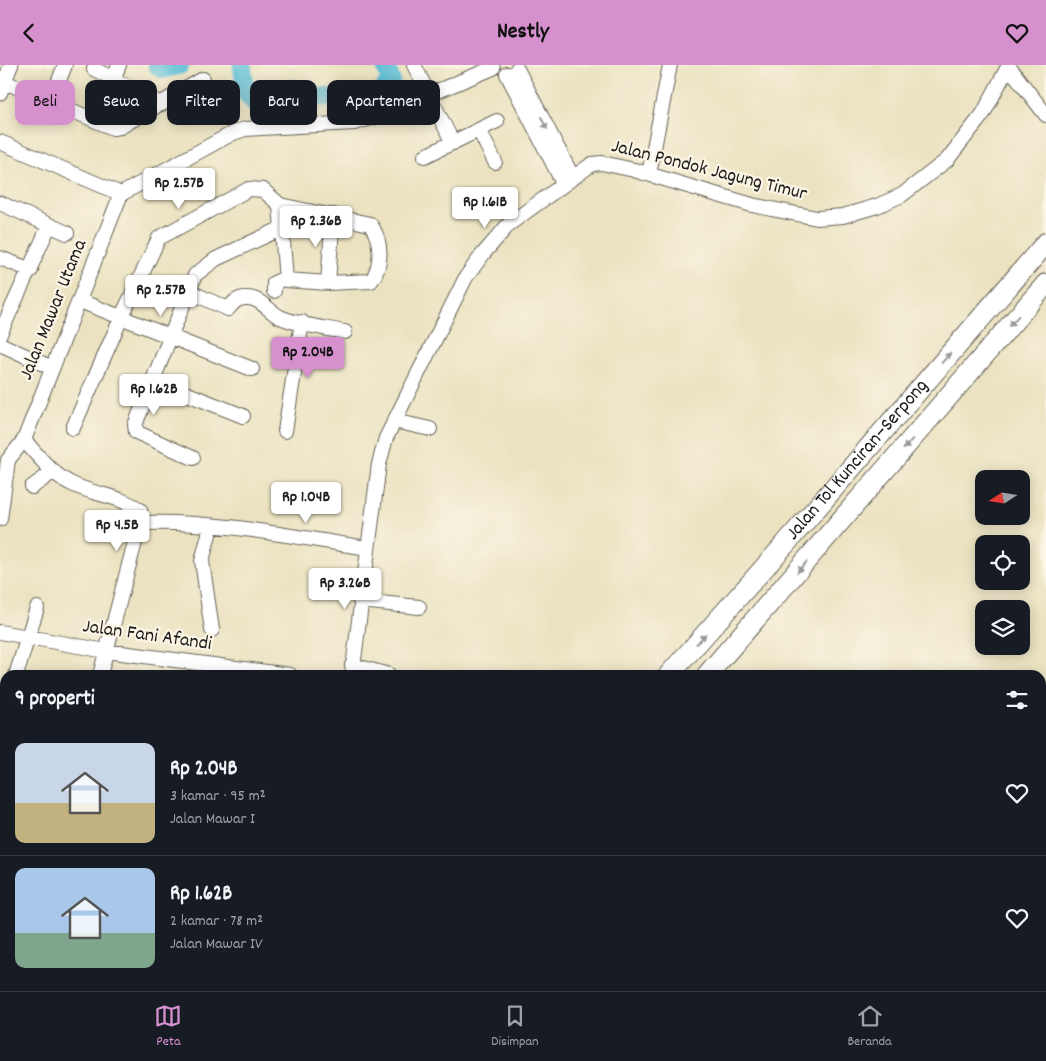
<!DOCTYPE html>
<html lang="id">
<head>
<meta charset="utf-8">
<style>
	:root { --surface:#171b24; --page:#20242c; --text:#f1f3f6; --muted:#9ea1a6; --line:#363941; --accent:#d690ce }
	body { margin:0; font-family:Dekko,sans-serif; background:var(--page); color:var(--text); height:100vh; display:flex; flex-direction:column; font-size:19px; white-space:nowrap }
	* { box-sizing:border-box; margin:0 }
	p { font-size:16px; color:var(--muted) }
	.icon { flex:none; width:28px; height:28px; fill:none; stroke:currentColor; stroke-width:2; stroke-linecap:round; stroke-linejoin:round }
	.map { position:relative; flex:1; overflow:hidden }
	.details { position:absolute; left:0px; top:605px; width:1046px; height:321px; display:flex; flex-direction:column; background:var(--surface); border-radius:15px 15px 0 0; box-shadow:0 2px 12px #0003 }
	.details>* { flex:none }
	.guide { position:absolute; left:15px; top:15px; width:500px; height:45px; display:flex; gap:10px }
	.needle { width:32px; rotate:258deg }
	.fabs { position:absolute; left:975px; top:405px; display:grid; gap:10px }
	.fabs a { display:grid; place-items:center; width:55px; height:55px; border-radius:10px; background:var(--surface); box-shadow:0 2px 12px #0003; font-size:25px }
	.price { position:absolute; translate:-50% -42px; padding:0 11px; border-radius:5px; background:#fff; color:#222; font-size:16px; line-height:32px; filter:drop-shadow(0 1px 2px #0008) }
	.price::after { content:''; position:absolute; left:50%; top:30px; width:15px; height:11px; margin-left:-8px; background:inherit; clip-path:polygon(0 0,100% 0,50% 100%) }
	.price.current { background:var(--accent); color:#111 }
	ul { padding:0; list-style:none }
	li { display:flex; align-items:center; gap:15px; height:125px; padding:0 15px }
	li+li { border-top:1px solid var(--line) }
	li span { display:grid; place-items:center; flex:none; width:140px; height:100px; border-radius:10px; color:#555 }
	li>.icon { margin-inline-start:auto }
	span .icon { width:60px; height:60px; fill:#fffc; stroke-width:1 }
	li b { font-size:21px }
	h2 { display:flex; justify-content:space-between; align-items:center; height:60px; padding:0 15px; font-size:21px }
	.pill { padding:0 18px; border-radius:10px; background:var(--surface); box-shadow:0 2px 12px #0003; font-size:18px; line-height:45px }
	.pill.current { background:var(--accent); color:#111 }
	header { display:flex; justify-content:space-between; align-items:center; height:65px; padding:0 15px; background:var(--accent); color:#111; font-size:22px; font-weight:700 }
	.tab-bar { display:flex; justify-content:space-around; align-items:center; height:70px; border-top:1px solid var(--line); background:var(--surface); font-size:14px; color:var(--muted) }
	.tab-bar a { display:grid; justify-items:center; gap:2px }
	.tab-bar .current { color:var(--accent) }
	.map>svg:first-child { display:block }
	.green { fill:#9fca77; stroke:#5e734a }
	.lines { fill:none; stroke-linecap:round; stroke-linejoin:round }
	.river { stroke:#56bcd4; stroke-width:19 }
	.minor-casing { stroke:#646155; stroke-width:16 }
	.highway-casing { stroke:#646155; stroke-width:22 }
	.minor { stroke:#fff; stroke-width:14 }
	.highway { stroke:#fff; stroke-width:20 }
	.oneway { fill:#999 }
	.labels { text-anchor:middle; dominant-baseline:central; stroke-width:4.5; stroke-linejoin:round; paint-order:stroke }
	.street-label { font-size:20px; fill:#1c1c1c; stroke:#fcf5e5 }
</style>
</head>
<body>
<header><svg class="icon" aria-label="back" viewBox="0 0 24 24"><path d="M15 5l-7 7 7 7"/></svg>Nestly<svg class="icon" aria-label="heart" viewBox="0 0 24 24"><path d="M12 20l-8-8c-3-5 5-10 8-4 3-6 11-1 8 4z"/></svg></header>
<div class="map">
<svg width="1046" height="926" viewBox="0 0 1046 926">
	<rect width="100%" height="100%" fill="#fcf5e5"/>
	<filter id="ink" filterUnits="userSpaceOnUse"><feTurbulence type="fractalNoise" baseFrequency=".02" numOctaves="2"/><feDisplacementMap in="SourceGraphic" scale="10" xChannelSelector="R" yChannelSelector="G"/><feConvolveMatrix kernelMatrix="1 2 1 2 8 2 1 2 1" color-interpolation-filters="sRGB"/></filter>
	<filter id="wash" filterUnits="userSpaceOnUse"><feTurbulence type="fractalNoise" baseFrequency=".0096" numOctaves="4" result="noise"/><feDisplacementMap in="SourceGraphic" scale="20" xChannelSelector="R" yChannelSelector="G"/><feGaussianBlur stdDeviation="1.12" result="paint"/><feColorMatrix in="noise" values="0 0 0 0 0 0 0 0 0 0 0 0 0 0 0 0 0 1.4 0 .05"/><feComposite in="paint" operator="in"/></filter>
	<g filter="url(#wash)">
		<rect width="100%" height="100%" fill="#eae2c0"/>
		<path class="green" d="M 0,874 L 5,875 L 3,926 L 0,926 Z"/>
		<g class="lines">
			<path class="river" d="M 157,0 L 163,4 L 180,0
				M 242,0 L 246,28 L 254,37 L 267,37 L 277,26 L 295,24 L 316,32 L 365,33 L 382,27 L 391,15 L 385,0"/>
		</g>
	</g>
	<g filter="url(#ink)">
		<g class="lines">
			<defs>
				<path id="minor" d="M 414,0 L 453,78
					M 1009,2 L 1046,50
					M 94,4 L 162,39
					M 517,4 L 572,111
					M 507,9 L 563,118
					M 0,15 L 113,63 L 120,62 L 203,14
					M 113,15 L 119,0
					M 0,28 L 11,0
					M 51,36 L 65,0
					M 479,65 L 495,97
					M 0,77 L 121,129
					M 425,91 L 497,56
					M 649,109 L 670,0
					M 121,129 L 233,68 L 245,64 L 354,58 L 375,52 L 493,3
					M 0,138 L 67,168
					M 280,140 L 370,159 C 382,175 383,200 371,216 L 328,218 L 286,215 Z
					M 0,193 L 31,205
					M 328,218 L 333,150
					M 188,226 L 228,244 C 233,238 238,232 247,233 C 261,233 268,246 280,252 C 297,260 326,263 345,267
					M 274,226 L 274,218 L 285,213
					M 80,236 L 252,304
					M 0,269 L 49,161
					M 0,279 L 52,303
					M 152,315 L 243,351
					M 394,356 L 430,364
					M 73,363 L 121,253 L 159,173 L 249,124 L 263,125 L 280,140
					M 285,366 L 302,257
					M 24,375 C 37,390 52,409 70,418 C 92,430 119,430 140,445 L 140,458 L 100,610
					M 193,393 L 136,367 L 135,360 L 195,210 L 216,194 L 282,163
					M 32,422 L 54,406
					M 0,454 L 8,395 L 24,375 L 121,129
					M 140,458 C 215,455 293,472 368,483
					M 211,462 L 202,496 L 212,565
					M 360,536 L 419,542
					M 0,567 L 106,586 L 290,610
					M 352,600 L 389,610
					M 16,610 L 37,543
					M 352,610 L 379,399 L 386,373 L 466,212 L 483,189 L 509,159 L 592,99 L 602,98 L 634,105 L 752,140 L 817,153 L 843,151 L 877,141 L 902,130 L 947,95 L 983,49 L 1009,0
					M 5,665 L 2,698 L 5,708
					M 0,738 L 5,768
					M 1041,911 L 1046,911
					M 26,921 L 27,926
					M 118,921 L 134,926
					M 213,926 L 223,921
					M 281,926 L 281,921
					M 465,926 L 466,921
					M 515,926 L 516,921
					M 614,926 L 615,921
					M 660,926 L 661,921
					M 914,926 L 914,921"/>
				<g id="highway">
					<path id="s1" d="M 669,610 L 788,476 L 1046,178"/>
					<path d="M 707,610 L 1046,219"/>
					<path d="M 333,926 L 338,921"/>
					<path d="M 375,926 L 380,921"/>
				</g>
			</defs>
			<use href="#minor" class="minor-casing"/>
			<use href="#highway" class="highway-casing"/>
			<use href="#minor" class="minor"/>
			<use href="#highway" class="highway"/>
		</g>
		<defs><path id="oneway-solid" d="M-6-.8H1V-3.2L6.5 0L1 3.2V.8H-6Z" transform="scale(1.25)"/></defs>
		<g class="oneway">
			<use href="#oneway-solid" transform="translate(544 58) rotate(63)"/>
			<use href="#oneway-solid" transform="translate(1014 256) rotate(131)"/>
			<use href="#oneway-solid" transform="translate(946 293) rotate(-49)"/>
			<use href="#oneway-solid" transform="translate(908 379) rotate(131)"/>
			<use href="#oneway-solid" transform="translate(802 502) rotate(131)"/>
			<use href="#oneway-solid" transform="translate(701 574) rotate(-48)"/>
		</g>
	</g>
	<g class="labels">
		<g class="street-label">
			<text transform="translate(709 106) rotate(14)">Jalan Pondok Jagung Timur</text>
			<text transform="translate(54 245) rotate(-68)">Jalan Mawar Utama</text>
			<text stroke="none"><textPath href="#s1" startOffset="286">Jalan Tol Kunciran–Serpong</textPath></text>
			<text transform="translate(147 571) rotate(8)">Jalan Fani Afandi</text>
		</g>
	</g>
</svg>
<div class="fabs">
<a><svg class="needle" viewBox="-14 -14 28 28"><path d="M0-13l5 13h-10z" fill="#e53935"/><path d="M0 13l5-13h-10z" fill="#9ea1a6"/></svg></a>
<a><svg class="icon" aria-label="locate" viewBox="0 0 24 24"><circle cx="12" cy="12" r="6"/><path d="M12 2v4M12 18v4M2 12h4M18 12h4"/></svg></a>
<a><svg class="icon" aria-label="layers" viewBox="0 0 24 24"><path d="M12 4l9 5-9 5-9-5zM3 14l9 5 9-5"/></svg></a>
</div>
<b class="price" style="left:179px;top:145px">Rp 2.57B</b>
<b class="price" style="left:485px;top:164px">Rp 1.61B</b>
<b class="price" style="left:316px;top:183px">Rp 2.36B</b>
<b class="price" style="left:161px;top:252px">Rp 2.57B</b>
<b class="price current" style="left:308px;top:314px">Rp 2.04B</b>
<b class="price" style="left:154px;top:351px">Rp 1.62B</b>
<b class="price" style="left:306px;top:459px">Rp 1.04B</b>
<b class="price" style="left:117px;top:487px">Rp 4.5B</b>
<b class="price" style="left:345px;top:545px">Rp 3.26B</b>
<div class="guide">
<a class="pill current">Beli</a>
<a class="pill">Sewa</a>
<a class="pill">Filter</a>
<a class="pill">Baru</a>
<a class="pill">Apartemen</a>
</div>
<section class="details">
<h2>9 properti<svg class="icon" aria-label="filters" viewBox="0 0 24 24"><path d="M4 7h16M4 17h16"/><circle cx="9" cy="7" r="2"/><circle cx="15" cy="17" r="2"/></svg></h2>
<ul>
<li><span style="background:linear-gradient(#c9d6e8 60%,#c2b280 0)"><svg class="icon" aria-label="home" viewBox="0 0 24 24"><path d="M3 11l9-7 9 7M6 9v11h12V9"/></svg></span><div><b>Rp 2.04B</b><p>3 kamar · 95 m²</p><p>Jalan Mawar I</p></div><svg class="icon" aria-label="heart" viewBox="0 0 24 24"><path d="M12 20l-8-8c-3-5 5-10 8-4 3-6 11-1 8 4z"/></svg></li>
<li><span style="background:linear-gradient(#a9c7e8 65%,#7fa58c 0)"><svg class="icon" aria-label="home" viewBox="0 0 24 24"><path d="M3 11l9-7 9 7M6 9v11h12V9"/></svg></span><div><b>Rp 1.62B</b><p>2 kamar · 78 m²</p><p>Jalan Mawar IV</p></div><svg class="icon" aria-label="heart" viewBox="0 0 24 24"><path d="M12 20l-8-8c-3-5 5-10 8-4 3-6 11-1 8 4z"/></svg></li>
</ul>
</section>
</div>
<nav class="tab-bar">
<a class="current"><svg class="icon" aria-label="map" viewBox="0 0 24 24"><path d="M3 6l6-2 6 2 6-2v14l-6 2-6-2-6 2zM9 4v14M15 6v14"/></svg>Peta</a>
<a><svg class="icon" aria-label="saved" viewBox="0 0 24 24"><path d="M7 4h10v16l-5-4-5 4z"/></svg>Disimpan</a>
<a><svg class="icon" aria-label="home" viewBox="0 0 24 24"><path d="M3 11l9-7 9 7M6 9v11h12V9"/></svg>Beranda</a>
</nav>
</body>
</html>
